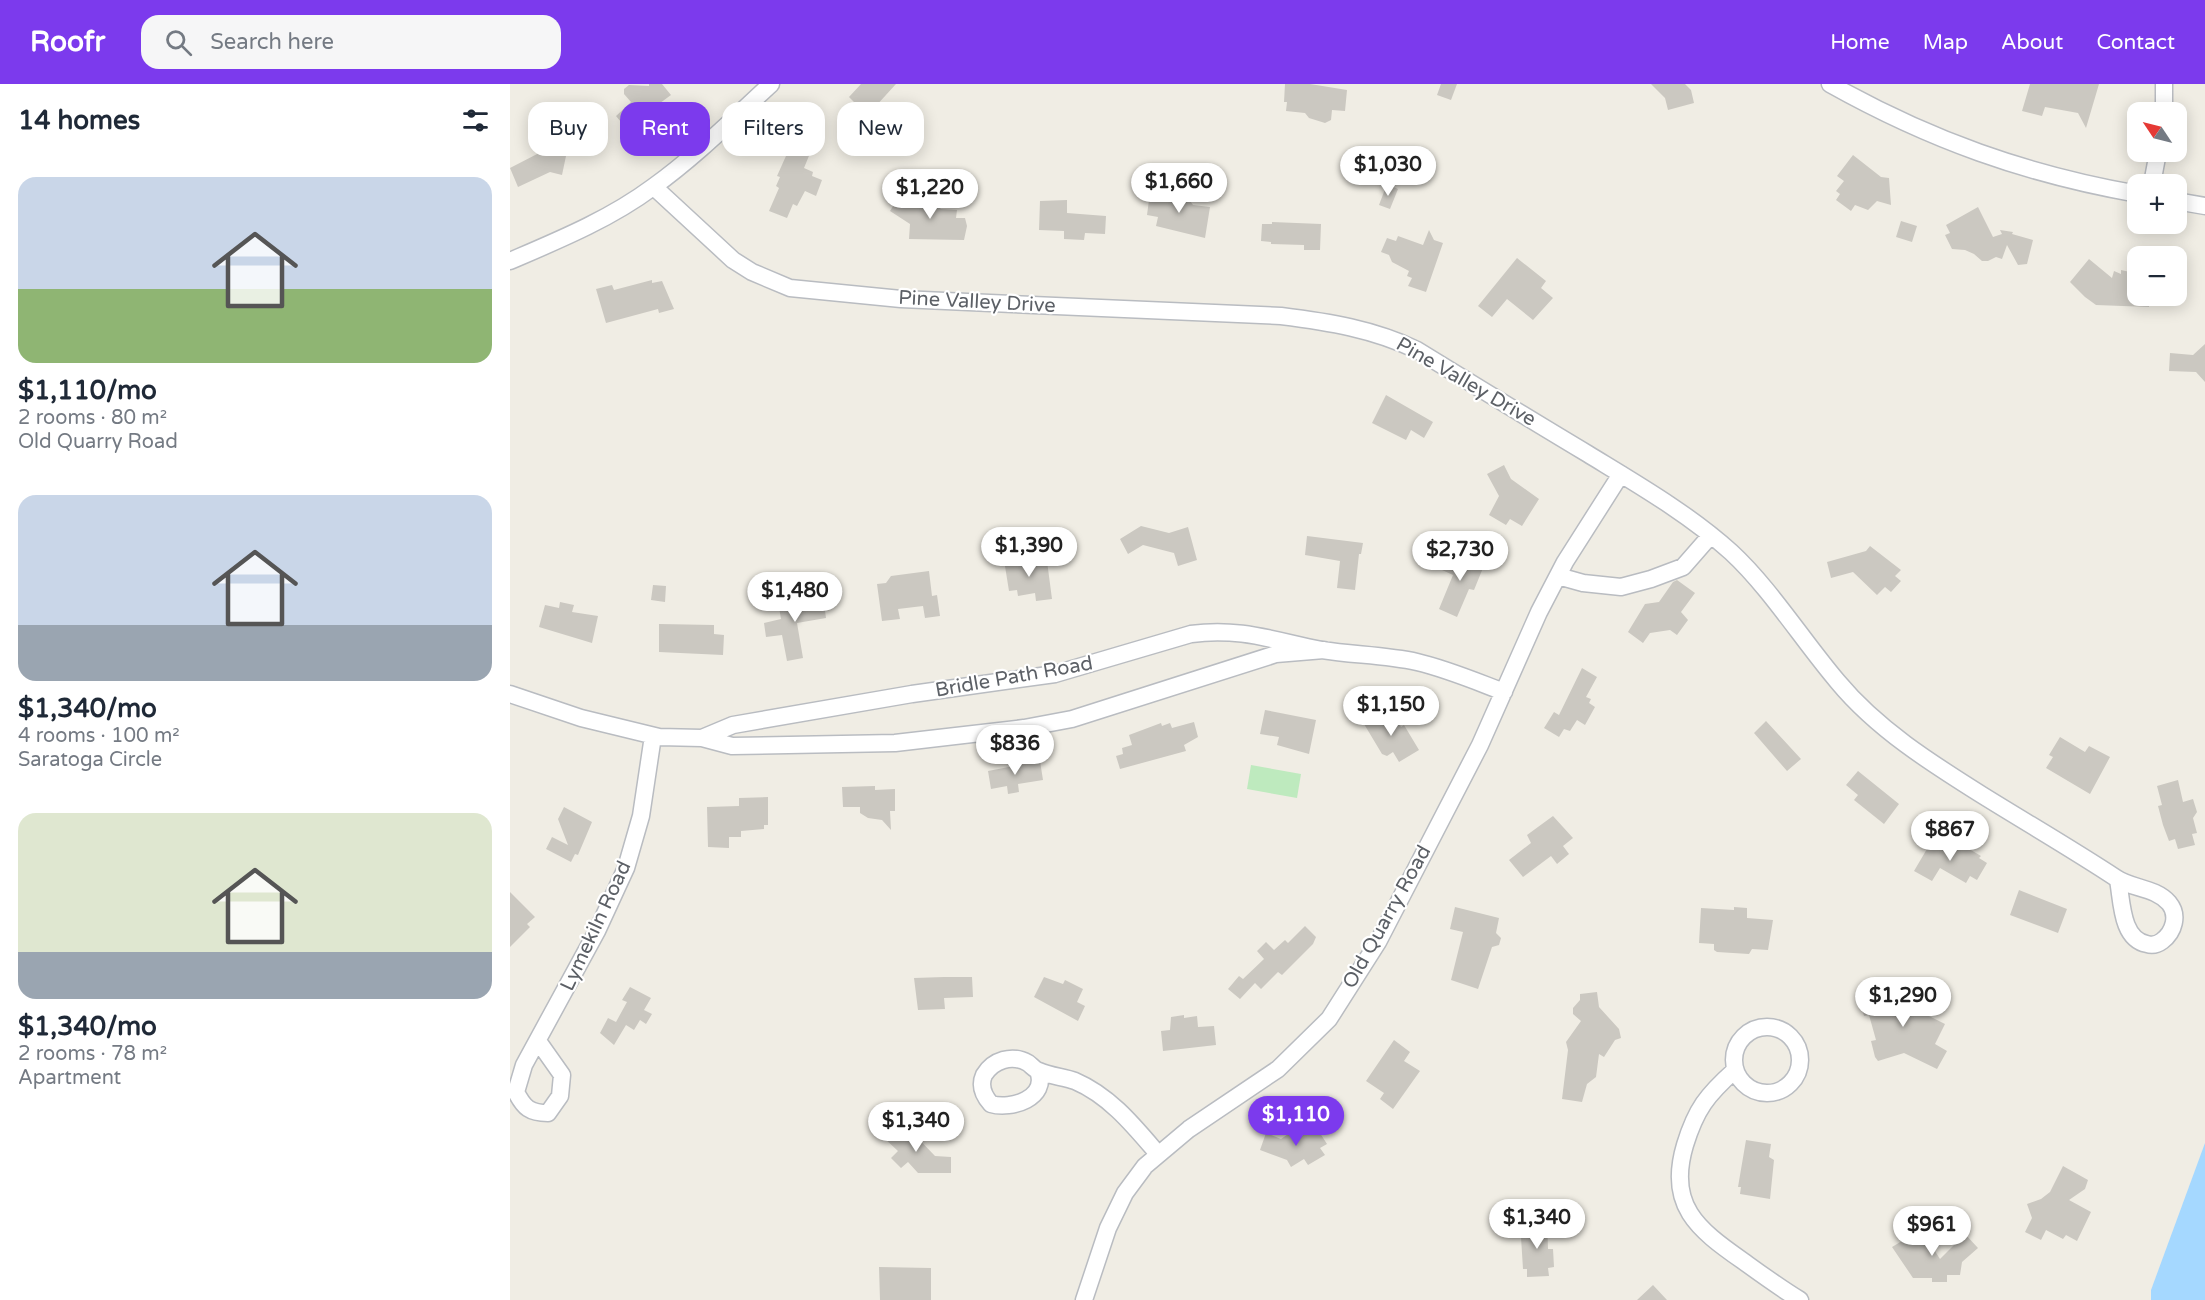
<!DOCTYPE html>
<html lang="en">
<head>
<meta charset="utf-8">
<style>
	:root { --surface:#fff; --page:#f6f6f7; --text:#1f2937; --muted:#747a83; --accent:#7c3aed }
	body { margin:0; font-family:"Varela Round",sans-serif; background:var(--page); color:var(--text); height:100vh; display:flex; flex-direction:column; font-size:22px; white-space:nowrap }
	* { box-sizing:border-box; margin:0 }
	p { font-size:20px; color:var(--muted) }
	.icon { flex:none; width:33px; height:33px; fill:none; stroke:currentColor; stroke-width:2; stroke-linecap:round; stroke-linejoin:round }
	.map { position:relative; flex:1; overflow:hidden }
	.panel { display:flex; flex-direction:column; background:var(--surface); width:510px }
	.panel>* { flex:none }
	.top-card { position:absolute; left:18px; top:18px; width:570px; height:54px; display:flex; gap:12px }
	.needle { width:39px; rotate:305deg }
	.controls { position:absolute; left:1617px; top:18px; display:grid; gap:12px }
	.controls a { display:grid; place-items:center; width:60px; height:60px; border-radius:12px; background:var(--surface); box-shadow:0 3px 15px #0003; font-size:30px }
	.price { position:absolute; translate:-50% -51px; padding:0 14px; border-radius:21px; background:#fff; color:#222; font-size:20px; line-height:39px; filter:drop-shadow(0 2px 3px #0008) }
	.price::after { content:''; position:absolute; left:50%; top:36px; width:18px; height:14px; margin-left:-9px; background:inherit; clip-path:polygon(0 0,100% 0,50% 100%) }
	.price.active { background:var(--accent); color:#fff }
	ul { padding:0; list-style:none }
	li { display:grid; align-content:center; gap:12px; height:318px; padding:0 18px }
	li span { display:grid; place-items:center; height:186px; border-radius:18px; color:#555 }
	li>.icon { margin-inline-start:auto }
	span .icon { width:108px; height:108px; fill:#fffc; stroke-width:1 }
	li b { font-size:26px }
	h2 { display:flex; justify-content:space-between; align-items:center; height:72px; padding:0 18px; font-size:26px }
	.pill { padding:0 21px; border-radius:18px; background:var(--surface); box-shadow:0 3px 15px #0003; font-size:21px; line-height:54px }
	.pill.active { background:var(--accent); color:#fff }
	header { display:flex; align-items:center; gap:36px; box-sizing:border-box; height:84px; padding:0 30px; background:var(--accent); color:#fff }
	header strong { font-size:28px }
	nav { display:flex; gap:33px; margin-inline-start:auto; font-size:21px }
	.search { width:420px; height:54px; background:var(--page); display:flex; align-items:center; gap:15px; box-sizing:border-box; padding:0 21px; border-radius:18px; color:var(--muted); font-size:22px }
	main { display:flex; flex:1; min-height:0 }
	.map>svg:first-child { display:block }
	.green { fill:#beeabe }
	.water { fill:#a5d8ff }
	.building { fill:#cbc8c1 }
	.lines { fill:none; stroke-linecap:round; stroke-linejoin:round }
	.minor-casing { stroke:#b9bcc1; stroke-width:19 }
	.minor { stroke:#fff; stroke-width:16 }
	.labels { text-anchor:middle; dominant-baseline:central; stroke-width:4.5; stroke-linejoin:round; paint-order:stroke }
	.street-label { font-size:20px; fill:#5c6066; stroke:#fff }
</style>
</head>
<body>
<header>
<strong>Roofr</strong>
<div class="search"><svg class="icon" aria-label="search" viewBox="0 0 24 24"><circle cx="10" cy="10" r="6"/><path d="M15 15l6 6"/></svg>Search here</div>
<nav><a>Home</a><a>Map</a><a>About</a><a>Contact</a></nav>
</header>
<main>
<section class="panel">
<h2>14 homes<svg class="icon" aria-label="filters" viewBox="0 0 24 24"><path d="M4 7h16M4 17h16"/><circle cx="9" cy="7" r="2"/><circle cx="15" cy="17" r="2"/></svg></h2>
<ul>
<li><span style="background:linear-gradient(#c9d6e8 60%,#8fb573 0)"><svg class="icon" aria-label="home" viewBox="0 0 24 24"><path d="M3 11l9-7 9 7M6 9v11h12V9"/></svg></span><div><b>$1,110/mo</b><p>2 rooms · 80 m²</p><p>Old Quarry Road</p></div></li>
<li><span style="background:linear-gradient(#c9d6e8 70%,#9aa5b1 0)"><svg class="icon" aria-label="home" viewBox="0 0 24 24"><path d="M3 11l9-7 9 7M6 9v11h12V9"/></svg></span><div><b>$1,340/mo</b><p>4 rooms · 100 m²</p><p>Saratoga Circle</p></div></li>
<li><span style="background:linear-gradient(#dfe7d0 75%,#9aa5b1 0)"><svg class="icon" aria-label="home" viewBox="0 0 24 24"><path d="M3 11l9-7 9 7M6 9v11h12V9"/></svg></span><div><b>$1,340/mo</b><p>2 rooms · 78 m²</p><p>Apartment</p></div></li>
</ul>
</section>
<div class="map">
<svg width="1695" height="1216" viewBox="0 0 1695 1216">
	<rect width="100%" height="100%" fill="#f0ede4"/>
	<path class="green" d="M 741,681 L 791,690 L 787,714 L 737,705 Z"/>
	<path class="water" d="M 1695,1059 L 1695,1216 L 1641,1216 L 1641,1206 Z"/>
	<path class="building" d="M 139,0 L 152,0 L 161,11 L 116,44 L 106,32 L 121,18 L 114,10 L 114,5 L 119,1 L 139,2 Z
		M 351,0 L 386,0 L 365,23 L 361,19 L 348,33 L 339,24 L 344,18 L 339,13 Z
		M 775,0 L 800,0 L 837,6 L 835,27 L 822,26 L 821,36 L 815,39 L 799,34 L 795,29 L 776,27 L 777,18 L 774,18 Z
		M 931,0 L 947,0 L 941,16 L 927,11 Z
		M 1141,0 L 1175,0 L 1181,6 L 1184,19 L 1158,26 L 1155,14 Z
		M 1520,0 L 1589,0 L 1576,44 L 1568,29 L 1535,23 L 1532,32 L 1512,27 Z
		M 293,58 L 303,62 L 294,84 L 303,88 L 302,92 L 312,96 L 306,112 L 295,107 L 287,122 L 283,120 L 277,134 L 259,127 L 269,104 L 266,102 L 270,93 L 267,92 L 280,63 L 289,67 Z
		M 31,68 L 33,71 L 39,68 L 56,72 L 52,91 L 40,88 L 8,103 L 0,84 Z
		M 1343,71 L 1371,93 L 1379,94 L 1381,121 L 1367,117 L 1358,126 L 1345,121 L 1341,127 L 1326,116 L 1330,110 L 1326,107 L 1334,97 L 1327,92 Z
		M 877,100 L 888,105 L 880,125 L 869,121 Z
		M 667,106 L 673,107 L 683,121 L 700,123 L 695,154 L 646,142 L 648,133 L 637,131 L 639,116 L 644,116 L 644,110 L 659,112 Z
		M 392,108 L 415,122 L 422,116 L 431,125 L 447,126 L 446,134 L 455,134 L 457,142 L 454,156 L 399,155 L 400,140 L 380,127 Z
		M 557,116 L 557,129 L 596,132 L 595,150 L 575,149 L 574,156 L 554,155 L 554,147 L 529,146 L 530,117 Z
		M 1468,123 L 1483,153 L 1492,150 L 1490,146 L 1503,148 L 1502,150 L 1523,156 L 1517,180 L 1508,181 L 1497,161 L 1492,175 L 1486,173 L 1478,177 L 1472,177 L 1464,170 L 1455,166 L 1442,165 L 1435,151 L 1440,149 L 1436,141 Z
		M 1391,137 L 1407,142 L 1402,158 L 1386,153 Z
		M 762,138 L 811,140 L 810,166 L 794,166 L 794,161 L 761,160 L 761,158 L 751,157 L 752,140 L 762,140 Z
		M 919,146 L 924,156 L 933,159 L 916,208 L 898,202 L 902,194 L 897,192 L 899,187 L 882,178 L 879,171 L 871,168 L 877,154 L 886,157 L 888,152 L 913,161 Z
		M 1007,174 L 1036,197 L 1031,204 L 1043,214 L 1023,236 L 997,215 L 982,233 L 968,222 Z
		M 1579,175 L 1602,194 L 1604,187 L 1611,190 L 1611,186 L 1620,188 L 1621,192 L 1627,192 L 1628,212 L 1639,212 L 1639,223 L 1586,221 L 1575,213 L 1560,198 Z
		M 142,196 L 142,199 L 152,197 L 164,225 L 149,229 L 148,225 L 96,239 L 86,205 L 102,201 L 104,206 Z
		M 1695,260 L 1695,298 L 1686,288 L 1659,287 L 1660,269 L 1683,271 Z
		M 876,311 L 923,338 L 914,354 L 901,346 L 896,356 L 862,339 Z
		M 994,381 L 1001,395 L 1029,415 L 1012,442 L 1000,435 L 996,441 L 979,431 L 989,412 L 977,390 Z
		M 631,442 L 659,449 L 678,443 L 687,476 L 668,482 L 664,469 L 633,461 L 618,470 L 610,455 Z
		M 797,452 L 853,459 L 851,470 L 849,470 L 845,506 L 827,504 L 830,477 L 795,471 Z
		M 1360,462 L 1391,486 L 1385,492 L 1391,497 L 1381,508 L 1375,503 L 1367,511 L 1343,488 L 1321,494 L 1317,478 L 1356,467 Z
		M 938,471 L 953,476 L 955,471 L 975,479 L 964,506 L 959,505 L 947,533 L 929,525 L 943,491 L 932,486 Z
		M 513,474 L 514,480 L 537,477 L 542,515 L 526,517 L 525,509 L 508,512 L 507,506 L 499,507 L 494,476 Z
		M 419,487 L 422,512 L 427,511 L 430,532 L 415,534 L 413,522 L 388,525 L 390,535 L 372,537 L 367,500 L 376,499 L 381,492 Z
		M 1167,496 L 1185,509 L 1171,528 L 1178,536 L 1167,551 L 1160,546 L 1140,549 L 1133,559 L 1118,548 L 1135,520 L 1149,518 L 1163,498 Z
		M 143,501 L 156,502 L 155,518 L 141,516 Z
		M 313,512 L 316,534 L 287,539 L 293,574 L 277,577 L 272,551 L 256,553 L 254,539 L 271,535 L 269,523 L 282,520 L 281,517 Z
		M 50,518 L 64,521 L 62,528 L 88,532 L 82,559 L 29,543 L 35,521 L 49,524 Z
		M 149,540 L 204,541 L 204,550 L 214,551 L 213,571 L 149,568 Z
		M 1072,584 L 1087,593 L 1076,613 L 1081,615 L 1079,619 L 1085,623 L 1075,641 L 1067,636 L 1060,647 L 1054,645 L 1049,653 L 1034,644 L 1044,628 L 1049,631 Z
		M 755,626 L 806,636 L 799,670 L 767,661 L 769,653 L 750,650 Z
		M 874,628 L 880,638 L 886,634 L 891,643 L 894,641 L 909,666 L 889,678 L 883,668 L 877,672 L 872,670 L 854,640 Z
		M 1256,637 L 1291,675 L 1277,687 L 1244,649 Z
		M 684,638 L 688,653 L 674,661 L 676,667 L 610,685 L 606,672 L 613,670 L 612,664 L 622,661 L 619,651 L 651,639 L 652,642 L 660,639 L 662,644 Z
		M 1550,653 L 1575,668 L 1579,662 L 1600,673 L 1580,710 L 1536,684 L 1543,673 L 1539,671 Z
		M 530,677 L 533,696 L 508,700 L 509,708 L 498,710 L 497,702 L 481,705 L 478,687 Z
		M 1348,687 L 1389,720 L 1374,740 L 1344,716 L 1348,711 L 1336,701 Z
		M 1668,696 L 1673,718 L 1683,715 L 1687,728 L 1683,734 L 1687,749 L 1682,750 L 1685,761 L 1668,765 L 1665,755 L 1659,757 L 1653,741 L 1648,722 L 1652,721 L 1647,702 Z
		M 365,702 L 365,706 L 385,705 L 385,727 L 380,727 L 381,746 L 372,736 L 358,734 L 350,729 L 350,723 L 333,723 L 332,703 Z
		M 258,713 L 258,741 L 254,741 L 254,745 L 231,747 L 231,753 L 219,753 L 219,764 L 198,763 L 197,723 L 229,722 L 229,714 Z
		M 54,723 L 82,738 L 68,771 L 65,770 L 61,778 L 36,765 L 42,753 L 58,761 L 48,735 Z
		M 1043,732 L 1063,754 L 1053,762 L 1059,770 L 1047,780 L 1041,772 L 1013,793 L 999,776 L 1021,759 L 1017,751 Z
		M 1424,753 L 1443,764 L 1445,760 L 1452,765 L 1454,762 L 1471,772 L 1469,774 L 1477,779 L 1467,796 L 1460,792 L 1456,799 L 1430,784 L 1422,797 L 1404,787 Z
		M 1509,806 L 1557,825 L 1548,849 L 1500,831 Z
		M 0,808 L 25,833 L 17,840 L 20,843 L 0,863 Z
		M 945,823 L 989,834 L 986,849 L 991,854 L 989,861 L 982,863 L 968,905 L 941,896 L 953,848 L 940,845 Z
		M 1224,823 L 1237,824 L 1237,834 L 1263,836 L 1258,866 L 1242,865 L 1239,870 L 1207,868 L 1204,866 L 1204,860 L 1189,859 L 1191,824 L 1224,826 Z
		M 795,842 L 806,853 L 803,860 L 772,891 L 768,888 L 751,905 L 745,899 L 730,915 L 718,905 L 729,892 L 733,895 L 754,875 L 747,867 L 756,858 L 764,866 L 775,856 L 778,859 Z
		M 434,893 L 462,893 L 463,913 L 434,914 L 435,925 L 408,926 L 404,894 Z
		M 534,893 L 553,900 L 555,896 L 573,905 L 567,918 L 575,922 L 568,937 L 524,913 Z
		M 1382,902 L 1385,909 L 1394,906 L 1400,923 L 1412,919 L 1419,923 L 1415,930 L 1435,940 L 1425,960 L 1437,967 L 1427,985 L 1394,969 L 1368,977 L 1365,973 L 1361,957 L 1366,956 L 1359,931 L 1354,932 L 1350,916 L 1366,911 L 1365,907 Z
		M 120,903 L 141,914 L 134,926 L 142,930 L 136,940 L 130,936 L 124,946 L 116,941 L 104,961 L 90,949 L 98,934 L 106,938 L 117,918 L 112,916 Z
		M 1087,908 L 1089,923 L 1109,945 L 1111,954 L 1105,956 L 1094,973 L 1089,970 L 1086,993 L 1077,1000 L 1072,1018 L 1052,1015 L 1058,966 L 1056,958 L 1071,937 L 1063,930 L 1063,924 L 1070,916 L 1070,910 Z
		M 674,931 L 674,934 L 687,932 L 688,943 L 704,942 L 706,961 L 653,967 L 651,947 L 660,946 L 661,933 Z
		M 884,956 L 900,968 L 894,977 L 910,987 L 883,1025 L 870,1015 L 874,1009 L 856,997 Z
		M 390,1041 L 397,1049 L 400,1046 L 425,1072 L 441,1073 L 441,1089 L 408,1089 L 398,1078 L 391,1084 L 381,1074 L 388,1067 L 374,1054 Z
		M 806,1043 L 817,1060 L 810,1064 L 815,1071 L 798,1081 L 794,1075 L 781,1083 L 777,1076 L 750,1066 L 756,1049 L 771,1055 L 787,1044 L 792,1052 Z
		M 1236,1056 L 1261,1060 L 1259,1073 L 1264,1076 L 1260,1115 L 1230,1110 L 1231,1103 L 1228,1103 Z
		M 1553,1082 L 1578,1096 L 1575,1105 L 1559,1116 L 1581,1128 L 1567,1157 L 1556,1151 L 1553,1155 L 1536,1146 L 1531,1156 L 1515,1148 L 1522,1134 L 1517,1120 L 1531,1115 L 1540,1108 Z
		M 1037,1136 L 1038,1165 L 1043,1165 L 1044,1183 L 1038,1184 L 1039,1192 L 1017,1193 L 1017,1185 L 1013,1185 L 1011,1153 L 1017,1153 L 1016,1137 Z
		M 1409,1142 L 1430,1175 L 1455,1150 L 1468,1164 L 1452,1178 L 1450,1191 L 1437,1191 L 1437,1198 L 1422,1198 L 1422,1194 L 1403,1194 L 1382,1163 L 1392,1157 L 1390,1154 Z
		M 369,1183 L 421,1184 L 421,1216 L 370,1216 Z
		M 1143,1201 L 1157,1216 L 1127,1216 Z"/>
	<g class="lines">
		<defs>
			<path id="minor" d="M 1320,0 C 1420,56 1515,90 1628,110
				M 1654,0 L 1654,28
				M 1642,100 L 1648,68
				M 144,103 L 223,176 L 242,188 L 280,204 L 391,215 L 771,232 C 819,238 863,245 907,266 C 964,301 1021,336 1078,370 C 1127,400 1179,430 1221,468 C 1260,504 1293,557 1328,598 C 1367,645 1421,679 1472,711 C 1517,739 1562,765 1606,794 C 1622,805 1645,803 1659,819 C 1669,831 1664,848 1652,857 C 1648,860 1643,862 1637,860 C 1611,855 1612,817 1608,796
				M 1666,117 L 1695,122
				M 0,177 C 49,156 100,135 143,103 C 185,73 223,35 261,0
				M 1048,492 L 1073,499 L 1111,503 L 1141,495 L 1173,483 L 1201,451
				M 0,610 L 71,634 L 149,653 L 192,654 L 222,662 L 385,659 L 514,644 L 562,635 L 766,570 L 814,566
				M 192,654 L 223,641 L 402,610 L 545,590 L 681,550 C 730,543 765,557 812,566 C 843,571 876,571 907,578 C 937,585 965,597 994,608
				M1224 976a33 33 0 1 1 66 0a33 33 0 1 1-66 0Z
				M 28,957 L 52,991 L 50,1012 L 38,1029 C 20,1029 14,1024 6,1008 L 14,981 L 87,847 L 116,784 L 131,732 L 143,652
				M 1225,986 C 1197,1011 1186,1025 1175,1061 C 1157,1121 1187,1145 1233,1177 C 1251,1190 1270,1204 1290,1216
				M 528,987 C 539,1014 501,1026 481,1020 C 474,1012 469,1002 474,991 C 483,976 502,970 518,979 C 522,982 525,986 529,987 C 540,992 554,993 565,997 C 600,1012 624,1042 648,1070
				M 574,1216 L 598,1144 L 615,1109 L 635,1082 L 679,1045 L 768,985 L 819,935 L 868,858 L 970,661 L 1029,528 L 1055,478 L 1111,390"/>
		</defs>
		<use href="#minor" class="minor-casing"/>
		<use href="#minor" class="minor"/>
	</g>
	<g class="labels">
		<g class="street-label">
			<text transform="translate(467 218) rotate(3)">Pine Valley Drive</text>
			<text transform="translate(956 298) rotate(30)">Pine Valley Drive</text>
			<text transform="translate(504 593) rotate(-10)">Bridle Path Road</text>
			<text transform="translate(877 833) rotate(-61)">Old Quarry Road</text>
			<text transform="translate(86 842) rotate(-65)">Lymekiln Road</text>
		</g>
	</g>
</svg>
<div class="controls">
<a><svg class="needle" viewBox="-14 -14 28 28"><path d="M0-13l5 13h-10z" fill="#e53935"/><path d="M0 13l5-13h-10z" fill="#747a83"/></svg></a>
<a>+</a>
<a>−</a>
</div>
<b class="price" style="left:878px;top:113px">$1,030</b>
<b class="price" style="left:669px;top:130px">$1,660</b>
<b class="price" style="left:420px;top:136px">$1,220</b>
<b class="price" style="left:519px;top:494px">$1,390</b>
<b class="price" style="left:950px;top:498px">$2,730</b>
<b class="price" style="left:285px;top:539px">$1,480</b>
<b class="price" style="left:881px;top:653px">$1,150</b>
<b class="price" style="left:505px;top:692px">$836</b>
<b class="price" style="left:1440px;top:778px">$867</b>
<b class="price" style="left:1393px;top:944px">$1,290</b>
<b class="price active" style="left:786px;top:1063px">$1,110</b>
<b class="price" style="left:406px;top:1069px">$1,340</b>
<b class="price" style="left:1027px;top:1166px">$1,340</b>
<b class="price" style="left:1422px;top:1173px">$961</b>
<div class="top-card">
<a class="pill">Buy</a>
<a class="pill active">Rent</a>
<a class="pill">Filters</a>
<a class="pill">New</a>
</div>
</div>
</main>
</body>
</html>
